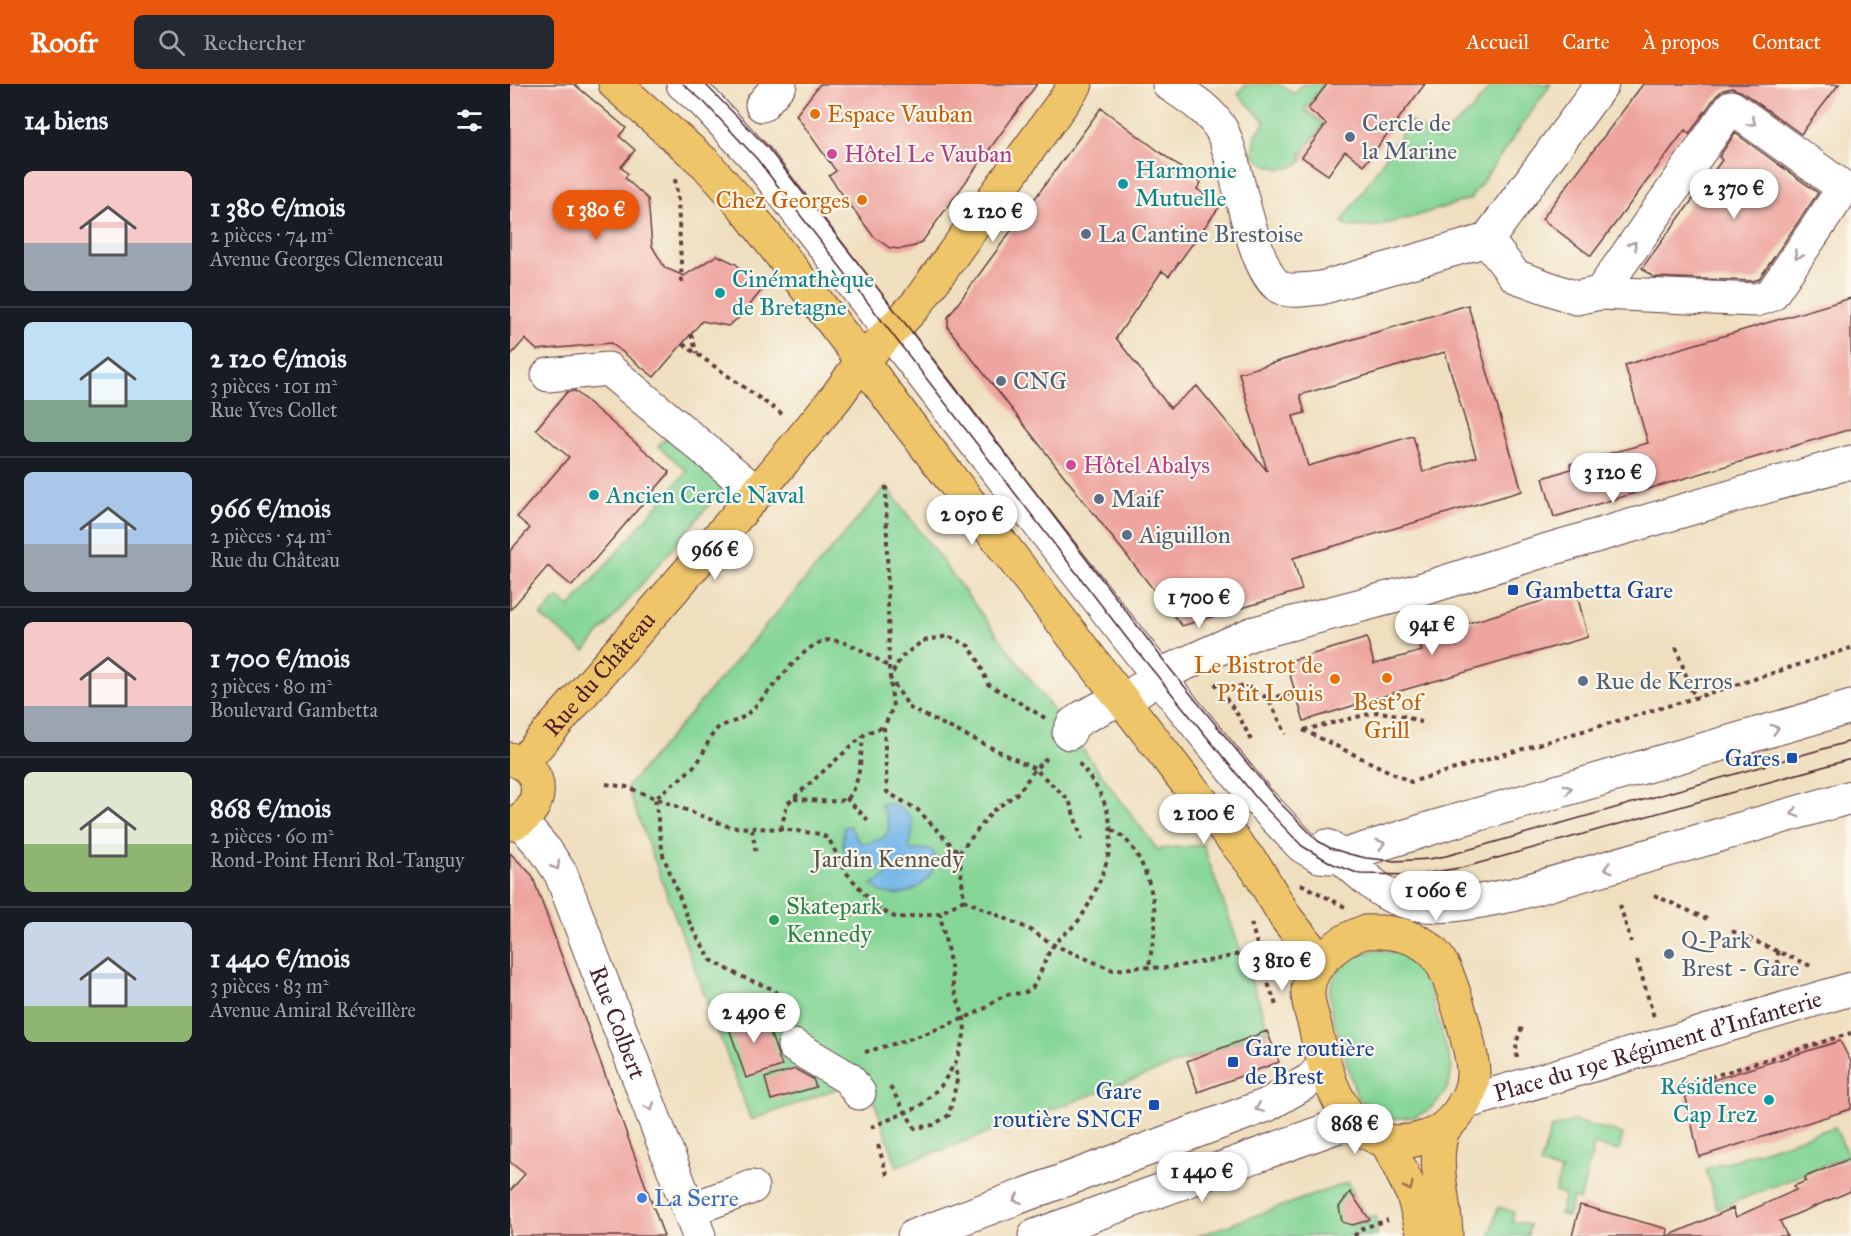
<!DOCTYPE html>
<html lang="fr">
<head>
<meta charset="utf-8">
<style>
	:root { --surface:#171b24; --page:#242831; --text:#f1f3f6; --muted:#9ea1a6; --line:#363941; --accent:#ea580c }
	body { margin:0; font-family:"IM FELL Great Primer",serif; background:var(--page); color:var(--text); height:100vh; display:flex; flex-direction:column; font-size:22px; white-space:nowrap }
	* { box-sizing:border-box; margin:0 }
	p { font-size:20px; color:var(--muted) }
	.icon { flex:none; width:33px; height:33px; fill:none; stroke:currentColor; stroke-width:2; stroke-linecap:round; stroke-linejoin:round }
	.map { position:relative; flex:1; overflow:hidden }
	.panel { display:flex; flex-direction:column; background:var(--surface); width:510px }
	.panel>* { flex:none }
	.price { position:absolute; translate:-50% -51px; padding:0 14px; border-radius:21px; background:#fff; color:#222; font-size:20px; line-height:39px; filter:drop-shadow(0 2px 3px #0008) }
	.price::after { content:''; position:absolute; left:50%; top:36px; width:18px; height:14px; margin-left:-9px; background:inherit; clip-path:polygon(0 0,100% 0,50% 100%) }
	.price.on { background:var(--accent); color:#fff }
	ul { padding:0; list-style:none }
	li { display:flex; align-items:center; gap:18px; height:150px; padding:0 24px }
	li+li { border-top:2px solid var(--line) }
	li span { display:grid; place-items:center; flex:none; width:168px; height:120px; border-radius:9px; color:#555 }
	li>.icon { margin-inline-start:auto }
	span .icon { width:72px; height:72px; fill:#fffc; stroke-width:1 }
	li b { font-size:26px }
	h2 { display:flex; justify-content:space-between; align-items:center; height:72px; padding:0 24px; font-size:26px }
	header { display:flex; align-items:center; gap:36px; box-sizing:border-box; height:84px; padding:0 30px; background:var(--accent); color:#fff }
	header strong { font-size:28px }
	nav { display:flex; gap:33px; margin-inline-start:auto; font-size:21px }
	.search { width:420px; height:54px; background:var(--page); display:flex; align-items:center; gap:15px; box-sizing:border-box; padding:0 21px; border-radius:9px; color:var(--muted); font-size:22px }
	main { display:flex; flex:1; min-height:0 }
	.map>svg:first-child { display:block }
	.green { fill:#84d596; stroke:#677a60; stroke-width:1.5 }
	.water { fill:#74b7e9; stroke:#5f6b8a; stroke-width:1.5 }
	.building { fill:#eea49f; fill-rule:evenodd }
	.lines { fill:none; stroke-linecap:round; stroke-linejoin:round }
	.minor-casing { stroke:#633c41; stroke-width:35 }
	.major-casing { stroke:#633c41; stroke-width:35 }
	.path { stroke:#633c41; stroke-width:4; stroke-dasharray:4.5 4.5; stroke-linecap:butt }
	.minor { stroke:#fff; stroke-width:33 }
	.major { stroke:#eec569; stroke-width:33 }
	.tram { stroke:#4a1f2b; stroke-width:1.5 }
	.oneway { stroke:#ae9aa0 }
	.oneway2 { stroke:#9c724a }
	.food-dot { fill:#e8710a; stroke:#fbf7ec; stroke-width:2 }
	.service-dot { fill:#5c6f8a; stroke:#fbf7ec; stroke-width:2 }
	.hotel-dot { fill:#d1479c; stroke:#fbf7ec; stroke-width:2 }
	.culture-dot { fill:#0f9aa8; stroke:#fbf7ec; stroke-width:2 }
	.transit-dot { fill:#1a4fb4; stroke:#fbf7ec; stroke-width:2 }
	.leisure-dot { fill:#2e9e5b; stroke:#fbf7ec; stroke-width:2 }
	.shop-dot { fill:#3f7fe0; stroke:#fbf7ec; stroke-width:2 }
	.labels { text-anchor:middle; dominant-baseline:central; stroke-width:4.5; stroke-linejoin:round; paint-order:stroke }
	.food-label { font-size:24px; fill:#c56008; stroke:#fbf7ec; text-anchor:end }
	.service-label { font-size:24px; fill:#4e5e75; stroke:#fbf7ec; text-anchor:start }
	.hotel-label { font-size:24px; fill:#b23c85; stroke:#fbf7ec; text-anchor:start }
	.culture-label { font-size:24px; fill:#0d838f; stroke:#fbf7ec; text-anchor:start }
	.transit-label { font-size:24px; fill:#164399; stroke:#fbf7ec; text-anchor:start }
	.street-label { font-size:24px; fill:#4a1f2b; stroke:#fbf7ec }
	.park-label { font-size:24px; fill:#5b564b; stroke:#fbf7ec }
	.leisure-label { font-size:24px; fill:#27864d; stroke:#fbf7ec; text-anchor:start }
	.shop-label { font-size:24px; fill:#366cbe; stroke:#fbf7ec; text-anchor:start }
</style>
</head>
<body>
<header>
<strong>Roofr</strong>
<div class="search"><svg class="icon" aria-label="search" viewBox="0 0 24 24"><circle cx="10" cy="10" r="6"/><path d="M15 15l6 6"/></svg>Rechercher</div>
<nav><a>Accueil</a><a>Carte</a><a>À propos</a><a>Contact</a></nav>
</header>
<main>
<section class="panel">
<h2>14 biens<svg class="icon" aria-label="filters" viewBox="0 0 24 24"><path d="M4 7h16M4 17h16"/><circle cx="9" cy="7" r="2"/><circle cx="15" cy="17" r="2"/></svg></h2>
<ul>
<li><span style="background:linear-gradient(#f6c9c9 60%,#9aa5b1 0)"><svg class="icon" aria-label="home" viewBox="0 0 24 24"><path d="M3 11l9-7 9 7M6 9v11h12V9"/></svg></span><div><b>1 380 €/mois</b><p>2 pièces · 74 m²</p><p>Avenue Georges Clemenceau</p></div></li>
<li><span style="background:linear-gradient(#bfe0f5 65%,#7fa58c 0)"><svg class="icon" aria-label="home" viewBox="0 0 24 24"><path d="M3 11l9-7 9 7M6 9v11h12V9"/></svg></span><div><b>2 120 €/mois</b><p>3 pièces · 101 m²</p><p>Rue Yves Collet</p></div></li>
<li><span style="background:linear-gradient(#a9c7e8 60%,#9aa5b1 0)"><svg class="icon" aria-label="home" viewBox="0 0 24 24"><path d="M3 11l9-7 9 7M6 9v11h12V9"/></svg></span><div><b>966 €/mois</b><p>2 pièces · 54 m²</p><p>Rue du Château</p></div></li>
<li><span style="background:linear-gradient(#f6c9c9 70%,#9aa5b1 0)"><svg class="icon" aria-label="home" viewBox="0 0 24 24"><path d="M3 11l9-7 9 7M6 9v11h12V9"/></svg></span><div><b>1 700 €/mois</b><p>3 pièces · 80 m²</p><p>Boulevard Gambetta</p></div></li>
<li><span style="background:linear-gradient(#dfe7d0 60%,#8fb573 0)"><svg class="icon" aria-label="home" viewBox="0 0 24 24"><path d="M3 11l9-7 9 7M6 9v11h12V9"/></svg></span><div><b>868 €/mois</b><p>2 pièces · 60 m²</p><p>Rond-Point Henri Rol-Tanguy</p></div></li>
<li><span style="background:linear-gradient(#c9d6e8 70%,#8fb573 0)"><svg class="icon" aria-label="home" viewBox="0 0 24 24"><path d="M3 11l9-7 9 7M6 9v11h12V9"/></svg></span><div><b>1 440 €/mois</b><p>3 pièces · 83 m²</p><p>Avenue Amiral Réveillère</p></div></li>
</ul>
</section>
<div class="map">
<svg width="1341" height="1152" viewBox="0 0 1341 1152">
	<rect width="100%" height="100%" fill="#fbf7ec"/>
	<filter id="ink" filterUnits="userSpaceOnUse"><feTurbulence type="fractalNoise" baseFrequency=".0167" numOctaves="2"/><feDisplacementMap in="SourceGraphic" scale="12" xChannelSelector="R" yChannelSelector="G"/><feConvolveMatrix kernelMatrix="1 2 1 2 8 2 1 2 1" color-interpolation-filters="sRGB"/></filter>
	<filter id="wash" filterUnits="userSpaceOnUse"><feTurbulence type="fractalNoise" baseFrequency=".008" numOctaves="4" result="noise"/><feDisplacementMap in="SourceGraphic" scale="24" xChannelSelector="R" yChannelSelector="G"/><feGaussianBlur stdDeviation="1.35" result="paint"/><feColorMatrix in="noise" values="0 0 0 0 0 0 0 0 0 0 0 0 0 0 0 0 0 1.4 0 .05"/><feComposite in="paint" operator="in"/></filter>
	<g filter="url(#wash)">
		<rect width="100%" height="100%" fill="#efdfbf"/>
		<path class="green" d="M 736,0 L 770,0 L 784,10 L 792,0 L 814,0 L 795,26 L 814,40 L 790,72 L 793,76 C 778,91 756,84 743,71 L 746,50 L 755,38 L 728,10 Z
			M 983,0 L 1041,0 L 960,115 L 903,133 L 867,142 L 840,143 L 832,138 L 900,37 L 928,56 L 962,26 Z
			M 168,343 L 222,394 L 75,567 L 31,532 L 47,514 L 60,523 L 177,387 L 148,362 Z
			M 376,402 L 647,765 L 693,761 L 759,946 L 387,1082 L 356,994 L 241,1036 L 117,703 Z
			M 863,866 L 885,867 L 894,871 L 908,883 L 917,897 L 942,984 L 939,1001 L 930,1015 L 917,1027 L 904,1033 L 878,1035 L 866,1029 L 847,1013 L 822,930 L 819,908 L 823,895 L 830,885 L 842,874 Z
			M 1064,1037 L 1113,1050 L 1109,1067 L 1084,1061 L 1070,1116 L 1063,1114 L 1058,1133 L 1050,1130 L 1055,1111 L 1045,1108 L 1051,1087 L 1030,1081 L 1041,1044 Z
			M 1325,1043 L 1338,1072 L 1207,1125 L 1196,1085 Z
			M 839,1098 L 844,1114 L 858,1133 L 866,1132 L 867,1152 L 688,1152 Z
			M 988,1123 L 1004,1128 L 1002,1137 L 1020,1141 L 1017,1152 L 980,1152 Z"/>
		<path class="water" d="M 377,719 C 406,727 406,738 399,764 L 402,766 L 420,765 L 424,769 C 430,803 382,823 362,801 L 378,791 L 377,786 C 359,787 338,783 333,763 C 332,757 334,749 334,743 L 340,742 L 345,752 L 351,759 C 380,758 386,744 370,721 Z"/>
		<g id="blocks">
			<path class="building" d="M 0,0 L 64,0 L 116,44 L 109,52 L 125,66 L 111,83 L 118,90 L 115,94 L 138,115 L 142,162 L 155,184 L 174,192 L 207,171 L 226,180 L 251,207 L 231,232 L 218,242 L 192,237 L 144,293 L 101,259 L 27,266 L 15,255 L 0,272 Z
				M 310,0 L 527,0 L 412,158 L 405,162 L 391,165 L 380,164 L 363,152 L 319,92 L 326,87 L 286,31 Z
				M 817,0 L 915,0 L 854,81 L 835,67 L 818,91 L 792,73 L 816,40 L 798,25 Z
				M 1133,0 L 1329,0 L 1291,50 L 1232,8 L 1222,4 L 1213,6 L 1206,12 L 1179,50 L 1175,46 L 1081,172 L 1032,135 Z
				M 591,24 L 691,99 L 687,105 L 710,122 L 659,192 L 652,187 L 606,254 L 660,324 L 687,302 L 757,387 L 729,289 L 958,221 L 1012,407 L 783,474 L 792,506 L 672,542 L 438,244 L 438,233 ZM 935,268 L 966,373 L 913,388 L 903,352 L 798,382 L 783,332 L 795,329 L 790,311 Z
				M 1225,49 L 1308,109 L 1249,195 L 1243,197 L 1143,193 L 1132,184 L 1212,76 L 1209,73 Z
				M 1341,214 L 1341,345 L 1044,433 L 1033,394 L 1061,385 L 1060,380 L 1138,359 L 1115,281 Z
				M 65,307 L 160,388 L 62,502 L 38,482 L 0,526 L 0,467 L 20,444 L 7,433 L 59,373 L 26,345 L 57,308 Z
				M 1066,507 L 1078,553 L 890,607 L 794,637 L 776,578 L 857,554 L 864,580 L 912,567 L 908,554 Z
				M 0,769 L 22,791 L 154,1152 L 0,1152 L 0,1107 L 15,1090 L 0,1078 Z
				M 252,926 L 272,982 L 236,994 L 217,938 Z
				M 757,947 L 769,978 L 688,1008 L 677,977 Z
				M 1330,957 L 1341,978 L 1341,1025 L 1189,1073 L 1174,1005 Z
				M 285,985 L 303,995 L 306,1003 L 261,1016 L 255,994 Z
				M 1341,1074 L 1341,1107 L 1270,1137 L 1277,1152 L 1158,1152 L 1223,1124 L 1226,1133 L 1286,1106 L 1284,1102 L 1296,1097 L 1295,1093 Z
				M 840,1108 L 860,1136 L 842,1141 L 832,1138 L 829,1123 Z
				M 1070,1121 L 1158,1145 L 1157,1152 L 1062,1152 Z"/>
		</g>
	</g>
	<g filter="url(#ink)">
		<use href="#blocks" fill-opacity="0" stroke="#633c41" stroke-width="1.5"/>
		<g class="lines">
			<defs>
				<g id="minor">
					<path d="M 173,0 L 194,18 L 247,75 L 456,347 L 675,626 L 748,716 L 792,762 L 809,772 L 820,773 L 839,770 L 928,742 L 1341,623"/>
					<path d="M 659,0 C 678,13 699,25 711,45 C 728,76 742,196 774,205 C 785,208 799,205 811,204 L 977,156 L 1092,0"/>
					<path d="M 252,21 L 270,0"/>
					<path d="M 977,156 L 1005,192 L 1066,214 L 1090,209 L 1246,216 L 1261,211 L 1334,104 L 1221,23 L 1090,209"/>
					<path d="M 38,291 L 98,285 L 247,409"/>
					<path d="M 559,649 L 563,640 L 573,633 L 597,621 L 613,616 L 661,586 L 741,550 L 913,505 L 1020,471 L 1341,378"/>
					<path id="s1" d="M 10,737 L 36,767 L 51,790 L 189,1152"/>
					<path d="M 817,762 C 837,776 861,803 883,813 C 920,830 964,818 1002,811 L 1341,713"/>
					<path d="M 284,962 L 338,994 L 349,1009"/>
					<path id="s2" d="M 954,1019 L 1341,905"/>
					<path d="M 179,1126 L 242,1103"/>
					<path d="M 404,1152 L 757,1021 L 800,996 L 815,981"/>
					<path d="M 525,1152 L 842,1037"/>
				</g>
				<g id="major">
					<path d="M 105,0 L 196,80 L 234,123 L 338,258 L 394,334 L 676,698 L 747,785 L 776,834 L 811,878"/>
					<path d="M 0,675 C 38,683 35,730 0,740"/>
					<path id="s3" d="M 12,679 L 247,409 L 327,312 L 352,277 L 406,221 L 566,0"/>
					<path d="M 854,848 C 878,847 904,850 922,867 C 926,871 930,877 933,882 C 943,900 964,971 963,991 C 962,1016 940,1046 916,1053 C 842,1077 818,1004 806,947 C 804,935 797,920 798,907 C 799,880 830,856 854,848 Z"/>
					<path d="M 934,1044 C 920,1078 936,1115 936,1152"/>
					<path d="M 876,1056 L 903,1111 L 914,1152"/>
				</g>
			</defs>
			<use href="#minor" class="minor-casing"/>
			<use href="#major" class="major-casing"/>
			<path class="path" d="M 165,95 L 168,116 L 172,201
				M 181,250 L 187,269
				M 173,260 L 272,330
				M 376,402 L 379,583 L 383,623 L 374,643 L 377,708 L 408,726 L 449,769 L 454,816 L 519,845 L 544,861 L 603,886 L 630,883 L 655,884 L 709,875 L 741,867
				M 1166,563 L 1181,606 L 1188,613
				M 705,599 L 730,634 L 741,656
				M 728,603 C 757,600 765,629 776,650
				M 758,614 L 786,609
				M 535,634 L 478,600 L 468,576 L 459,562 L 438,552 L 413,557 L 391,573 L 380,594 L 400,624 L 525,685 L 559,716 L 572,756
				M 793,646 L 901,698 L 1188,613 L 1341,564
				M 794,646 L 867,628 L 890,631 L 914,639
				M 96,700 L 117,703 L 145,714 C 159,703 175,692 187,679 C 195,669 198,653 208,644 C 215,639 226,638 233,633 C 257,617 293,554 321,556 C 342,558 362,572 379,583
				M 336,714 L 361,739
				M 284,715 C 296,715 325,720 336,715 C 350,708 351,667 353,653
				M 242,745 L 246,769
				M 271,745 L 277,720 L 356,649 L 374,643
				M 602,746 C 630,757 647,813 645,842 C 644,856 640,870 639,884
				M 449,769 L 483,727 L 509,708 L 525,685 L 540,671
				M 791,800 L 835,823
				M 1144,811 L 1197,835
				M 1110,821 L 1121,858
				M 741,839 L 757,896 L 767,924
				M 1222,847 L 1303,883
				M 1268,867 L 1268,877 L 1273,894
				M 1127,876 L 1144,933
				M 278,935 L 265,906 L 230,892 L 201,876 L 181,842 L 153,771 L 145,714 L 220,743 L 271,745 L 310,750 L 319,755 L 335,787 L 359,815 L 373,827 L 387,834 L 430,829 L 454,816
				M 355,968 C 384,960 415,951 442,939 C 454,934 468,929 479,922 C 484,918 488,914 494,912 C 502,908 512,911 520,906 C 528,900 535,872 543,862 C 550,852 561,846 569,836 C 578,823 584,810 590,796 C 611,747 600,715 566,676
				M 1007,974 L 1006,959 L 1012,943
				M 380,1003 L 405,1044 L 423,1041 L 439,1031 L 448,992 L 443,983
				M 1166,1004 L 1341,949
				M 361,1043 L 409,1023 L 431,1002 L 447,976 L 455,948 L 454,934 L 443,902 L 441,883 L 430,830
				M 368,1061 L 378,1094
				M 844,1152 L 853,1144 L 878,1136"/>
			<use href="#minor" class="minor"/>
			<use href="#major" class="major"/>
			<path class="tram" d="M 173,0 L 194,18 L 247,75 L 619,557 L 748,716 L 792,762 L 823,780 L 850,790 L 907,791 L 955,783 L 1341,675
				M 195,0 L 257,63 L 441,298 L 661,586 L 769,718 L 808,757 L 820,764 L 839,770 L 856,774 L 885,777 L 919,775 L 936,772 L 1341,657"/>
		</g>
		<defs><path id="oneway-chevron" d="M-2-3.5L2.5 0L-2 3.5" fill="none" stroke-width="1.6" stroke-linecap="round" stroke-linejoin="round" transform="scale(1.5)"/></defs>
		<g class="oneway">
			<use href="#oneway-chevron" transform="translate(1242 38) rotate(36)"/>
			<use href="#oneway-chevron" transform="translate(1123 161) rotate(-55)"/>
			<use href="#oneway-chevron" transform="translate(1288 171) rotate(124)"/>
			<use href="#oneway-chevron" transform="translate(1265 645) rotate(-16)"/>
			<use href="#oneway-chevron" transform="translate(1058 705) rotate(-16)"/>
			<use href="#oneway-chevron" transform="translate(1285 729) rotate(164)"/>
			<use href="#oneway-chevron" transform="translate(871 760) rotate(-17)"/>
			<use href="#oneway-chevron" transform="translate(46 782) rotate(59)"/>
			<use href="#oneway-chevron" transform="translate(1098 784) rotate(164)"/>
			<use href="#oneway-chevron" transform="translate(140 1023) rotate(69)"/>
			<use href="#oneway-chevron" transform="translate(749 1024) rotate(159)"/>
			<use href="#oneway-chevron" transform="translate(507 1115) rotate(160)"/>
		</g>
		<use class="oneway2" href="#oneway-chevron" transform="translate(899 1103) rotate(64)"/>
	</g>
	<g class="food-dot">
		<circle cx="305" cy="30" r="6"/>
		<circle cx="352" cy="116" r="6"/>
		<circle cx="877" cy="594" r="6"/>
		<circle cx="825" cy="595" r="6"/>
	</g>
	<g class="service-dot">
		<circle cx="840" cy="53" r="6"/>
		<circle cx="576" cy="150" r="6"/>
		<circle cx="491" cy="297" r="6"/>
		<circle cx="589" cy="415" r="6"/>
		<circle cx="617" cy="451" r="6"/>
		<circle cx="1073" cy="597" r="6"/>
		<circle cx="1159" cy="870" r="6"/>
	</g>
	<g class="hotel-dot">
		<circle cx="322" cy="70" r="6"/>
		<circle cx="561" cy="381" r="6"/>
	</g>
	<g class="culture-dot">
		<circle cx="613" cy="100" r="6"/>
		<circle cx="210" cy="209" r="6"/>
		<circle cx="84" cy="411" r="6"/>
		<circle cx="1259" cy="1016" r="6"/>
	</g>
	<g class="transit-dot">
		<rect x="997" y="500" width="12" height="12" rx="3"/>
		<rect x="1276" y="668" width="12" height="12" rx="3"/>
		<rect x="717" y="972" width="12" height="12" rx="3"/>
		<rect x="638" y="1015" width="12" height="12" rx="3"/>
	</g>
	<circle class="leisure-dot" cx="264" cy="836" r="6"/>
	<circle class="shop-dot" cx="132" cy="1114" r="6"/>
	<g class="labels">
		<g class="food-label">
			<text x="317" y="30" text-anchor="start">Espace Vauban</text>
			<text x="340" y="116">Chez Georges</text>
			<text x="813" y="581">Le Bistrot de<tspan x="813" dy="28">P’tit Louis</tspan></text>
			<text x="877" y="618" text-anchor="middle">Best'of<tspan x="877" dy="28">Grill</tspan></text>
		</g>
		<g class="service-label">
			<text x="852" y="39">Cercle de<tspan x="852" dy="28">la Marine</tspan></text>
			<text x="588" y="150">La Cantine Brestoise</text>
			<text x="503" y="297">CNG</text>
			<text x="601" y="415">Maif</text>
			<text x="629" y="451">Aiguillon</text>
			<text x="1085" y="597">Rue de Kerros</text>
			<text x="1171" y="856">Q-Park<tspan x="1171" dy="28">Brest - Gare</tspan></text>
		</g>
		<g class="hotel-label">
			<text x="334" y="70">Hôtel Le Vauban</text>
			<text x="573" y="381">Hôtel Abalys</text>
		</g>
		<g class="culture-label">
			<text x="625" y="86">Harmonie<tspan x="625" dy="28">Mutuelle</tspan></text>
			<text x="222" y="195">Cinémathèque<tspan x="222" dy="28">de Bretagne</tspan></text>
			<text x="96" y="411">Ancien Cercle Naval</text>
			<text x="1247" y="1002" text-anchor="end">Résidence<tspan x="1247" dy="28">Cap Irez</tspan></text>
		</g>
		<g class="transit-label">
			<text x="1015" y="506">Gambetta Gare</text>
			<text x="1270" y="674" text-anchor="end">Gares</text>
			<text x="735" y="964">Gare routière<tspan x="735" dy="28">de Brest</tspan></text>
			<text x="632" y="1007" text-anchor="end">Gare<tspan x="632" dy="28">routière SNCF</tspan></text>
		</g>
		<g class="street-label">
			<text stroke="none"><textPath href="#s3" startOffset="118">Rue du Château</textPath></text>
			<text stroke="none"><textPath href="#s1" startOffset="226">Rue Colbert</textPath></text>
			<text stroke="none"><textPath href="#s2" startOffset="202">Place du 19e Régiment d'Infanterie</textPath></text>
		</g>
		<g class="park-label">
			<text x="378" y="775">Jardin Kennedy</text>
		</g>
		<g class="leisure-label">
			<text x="276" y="822">Skatepark<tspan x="276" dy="28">Kennedy</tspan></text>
		</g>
		<g class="shop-label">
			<text x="144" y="1114">La Serre</text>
		</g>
	</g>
</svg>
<b class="price" style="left:1224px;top:136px">2 370 €</b>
<b class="price on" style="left:86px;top:157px">1 380 €</b>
<b class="price" style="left:483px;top:159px">2 120 €</b>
<b class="price" style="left:1103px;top:420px">3 120 €</b>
<b class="price" style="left:462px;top:462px">2 050 €</b>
<b class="price" style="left:205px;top:497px">966 €</b>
<b class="price" style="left:689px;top:545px">1 700 €</b>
<b class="price" style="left:922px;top:572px">941 €</b>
<b class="price" style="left:694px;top:761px">2 100 €</b>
<b class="price" style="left:926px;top:838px">1 060 €</b>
<b class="price" style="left:772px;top:908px">3 810 €</b>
<b class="price" style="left:244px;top:960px">2 490 €</b>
<b class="price" style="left:845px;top:1071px">868 €</b>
<b class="price" style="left:692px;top:1119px">1 440 €</b>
</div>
</main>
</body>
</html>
